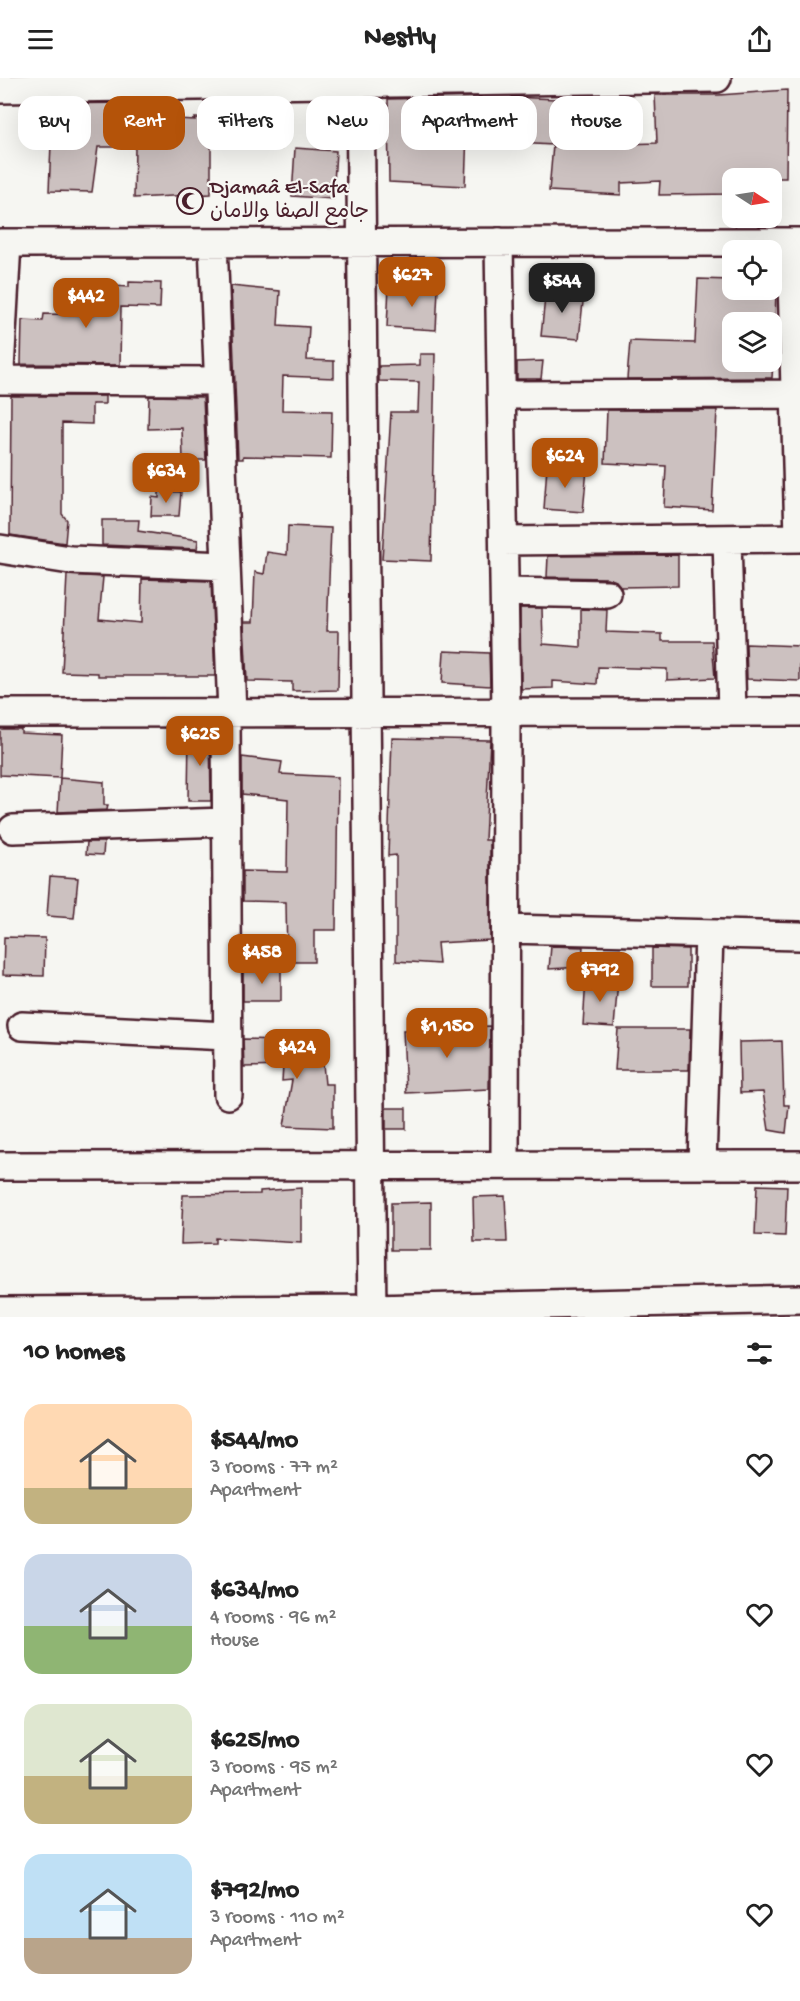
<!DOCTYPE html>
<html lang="en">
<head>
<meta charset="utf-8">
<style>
	:root { --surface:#fff; --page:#f2f2f2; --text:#222; --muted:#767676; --accent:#b45309 }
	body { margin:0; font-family:"Gochi Hand","Playpen Sans Arabic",sans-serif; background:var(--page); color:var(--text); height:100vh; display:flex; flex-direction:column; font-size:22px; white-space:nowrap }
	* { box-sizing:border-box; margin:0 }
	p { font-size:20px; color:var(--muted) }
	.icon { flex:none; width:33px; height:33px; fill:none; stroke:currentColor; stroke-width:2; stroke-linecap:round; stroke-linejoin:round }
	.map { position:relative; height:1239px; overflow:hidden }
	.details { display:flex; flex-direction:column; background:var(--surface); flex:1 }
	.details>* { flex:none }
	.guide { position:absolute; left:18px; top:18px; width:765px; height:54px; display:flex; gap:12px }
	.needle { width:39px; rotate:102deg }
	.controls { position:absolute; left:722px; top:90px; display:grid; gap:12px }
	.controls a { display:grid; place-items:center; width:60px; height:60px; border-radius:12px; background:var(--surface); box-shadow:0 6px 24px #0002; font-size:30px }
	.price { position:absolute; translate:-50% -51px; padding:0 14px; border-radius:12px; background:var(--accent); color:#fff; font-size:20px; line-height:39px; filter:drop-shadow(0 2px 3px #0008) }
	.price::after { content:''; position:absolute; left:50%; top:36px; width:18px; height:14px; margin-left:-9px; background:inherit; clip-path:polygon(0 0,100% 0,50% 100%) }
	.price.current { background:#222; color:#fff }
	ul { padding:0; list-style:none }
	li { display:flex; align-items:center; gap:18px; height:150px; padding:0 24px }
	li span { display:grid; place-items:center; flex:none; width:168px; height:120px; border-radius:18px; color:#555 }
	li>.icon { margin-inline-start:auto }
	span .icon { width:72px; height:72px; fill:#fffc; stroke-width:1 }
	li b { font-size:26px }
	h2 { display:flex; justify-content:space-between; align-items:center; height:72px; padding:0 24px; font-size:26px }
	.pill { padding:0 21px; border-radius:18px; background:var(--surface); box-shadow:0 6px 24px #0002; font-size:21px; line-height:54px }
	.pill.current { background:var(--accent); color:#fff }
	header { display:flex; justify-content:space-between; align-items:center; height:78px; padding:0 24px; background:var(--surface); font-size:27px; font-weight:700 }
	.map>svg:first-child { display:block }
	.building { fill:#ccc1c0; stroke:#4a1f2b; stroke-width:1.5 }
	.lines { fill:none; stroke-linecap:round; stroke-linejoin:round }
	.minor-casing { stroke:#4a1f2b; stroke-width:32 }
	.minor { stroke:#f6f6f2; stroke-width:27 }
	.labels { text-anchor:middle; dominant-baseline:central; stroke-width:4.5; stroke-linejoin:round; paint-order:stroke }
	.poi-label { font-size:21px; fill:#4a1f2b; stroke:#f6f6f2; text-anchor:start }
</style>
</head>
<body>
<header><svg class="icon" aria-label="menu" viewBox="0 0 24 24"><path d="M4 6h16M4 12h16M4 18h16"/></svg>Nestly<svg class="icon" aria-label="share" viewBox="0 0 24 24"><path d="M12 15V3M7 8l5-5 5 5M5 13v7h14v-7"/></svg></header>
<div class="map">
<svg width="800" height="1239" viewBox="0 0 800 1239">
	<rect width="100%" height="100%" fill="#f6f6f2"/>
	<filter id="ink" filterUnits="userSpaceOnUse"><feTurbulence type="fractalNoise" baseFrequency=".0167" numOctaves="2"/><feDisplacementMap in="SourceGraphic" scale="12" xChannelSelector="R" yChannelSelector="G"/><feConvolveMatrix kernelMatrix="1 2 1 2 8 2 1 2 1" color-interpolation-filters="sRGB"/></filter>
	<g filter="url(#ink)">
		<path class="building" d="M 787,12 L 786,100 L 732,100 L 732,116 L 659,117 L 660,103 L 621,105 L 621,117 L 549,113 L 553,67 L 516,65 L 512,19 L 624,24 L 623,66 L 657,65 L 655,17 L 719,17 Z
			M 481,19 L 482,54 L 467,54 L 465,108 L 389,104 L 388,21 Z
			M 236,23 L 235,52 L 282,53 L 281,71 L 211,61 L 211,116 L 134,120 L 135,69 L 98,69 L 92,114 L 49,113 L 51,66 L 28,65 L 29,26 L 135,25 L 135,39 L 195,42 L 194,40 L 207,40 L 208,24 Z
			M 295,70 L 336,73 L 333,121 L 292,118 Z
			M 698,201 L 732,202 L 732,212 L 776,212 L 775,244 L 732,244 L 732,284 L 773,284 L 772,300 L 627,301 L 630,263 L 695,265 Z
			M 129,204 L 161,205 L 160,230 L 121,229 L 120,287 L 21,286 L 22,242 L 43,243 L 44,236 L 94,237 L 96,207 L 129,209 Z
			M 231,208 L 280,213 L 278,247 L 309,249 L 307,282 L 334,283 L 334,300 L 283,298 L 282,332 L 332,333 L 331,380 L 243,378 L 243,381 L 238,381 Z
			M 389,208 L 438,211 L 436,252 L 387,249 Z
			M 546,210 L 584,215 L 579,261 L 541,258 Z
			M 420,276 L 435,276 L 431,483 L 382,481 L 391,334 L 418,334 L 419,304 L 379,303 L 379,288 L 420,287 Z
			M 543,283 L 541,301 L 517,301 L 517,284 Z
			M 11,318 L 105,318 L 105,326 L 92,326 L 92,346 L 62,345 L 62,436 L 67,442 L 65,465 L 10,457 Z
			M 149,318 L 203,319 L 206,382 L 183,382 L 182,350 L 148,351 Z
			M 607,332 L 717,332 L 712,432 L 664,429 L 666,388 L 605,385 Z
			M 547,388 L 587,391 L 583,434 L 544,431 Z
			M 159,413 L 181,414 L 179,438 L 151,438 L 152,419 L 159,420 Z
			M 102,442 L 139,442 L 138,453 L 198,462 L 197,471 L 102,467 Z
			M 288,448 L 331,450 L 327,553 L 339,553 L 338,612 L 292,613 L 292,604 L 247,603 L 244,544 L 253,544 L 255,494 L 264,496 L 267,474 L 287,477 Z
			M 678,477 L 678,508 L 621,509 L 616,503 L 607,500 L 547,499 L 548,478 Z
			M 67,497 L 103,499 L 99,541 L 141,545 L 142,501 L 211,503 L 215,598 L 98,598 L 98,595 L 62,594 Z
			M 520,530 L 542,530 L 543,566 L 581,569 L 581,531 L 607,532 L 606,554 L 662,556 L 662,563 L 712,563 L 715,600 L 667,602 L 667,591 L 598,589 L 597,606 L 553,603 L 553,610 L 521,611 Z
			M 746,566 L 800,568 L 800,603 L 747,601 Z
			M 444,573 L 489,575 L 490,608 L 442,605 Z
			M 0,651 L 21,651 L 21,655 L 62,657 L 60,700 L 0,697 Z
			M 189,654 L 210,654 L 211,723 L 188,723 Z
			M 392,660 L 490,662 L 485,762 L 490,762 L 490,862 L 437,865 L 439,886 L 396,883 L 396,777 L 388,778 Z
			M 242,679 L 282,684 L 280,696 L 338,699 L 336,852 L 314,852 L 314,884 L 287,884 L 286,824 L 243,823 L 243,793 L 287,794 L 288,721 L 242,716 Z
			M 60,700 L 104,704 L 104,727 L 108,727 L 107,732 L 58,734 Z
			M 87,764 L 104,764 L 103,777 L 86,776 Z
			M 50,798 L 78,800 L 74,840 L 47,838 Z
			M 4,859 L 45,860 L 44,898 L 3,897 Z
			M 551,868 L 583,869 L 581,889 L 549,891 Z
			M 652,870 L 688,871 L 688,908 L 652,908 Z
			M 281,890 L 281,923 L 243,923 L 243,892 Z
			M 586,901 L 618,903 L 614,949 L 583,947 Z
			M 490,948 L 489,1011 L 406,1015 L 403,952 Z
			M 618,951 L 690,951 L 689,992 L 615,992 Z
			M 243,961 L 277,962 L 278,969 L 321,966 L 325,1006 L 333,1006 L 333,1050 L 284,1048 L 292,1002 L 282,1003 L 283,988 L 244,989 Z
			M 782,963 L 784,1027 L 789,1027 L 786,1055 L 769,1052 L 763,1014 L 740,1015 L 739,964 Z
			M 386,1030 L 406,1030 L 406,1051 L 386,1051 Z
			M 757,1107 L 787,1108 L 785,1158 L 755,1157 Z
			M 301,1110 L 301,1165 L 215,1160 L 215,1165 L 181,1166 L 183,1117 L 260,1116 L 260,1113 Z
			M 505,1118 L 507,1164 L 474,1164 L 473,1119 Z
			M 431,1124 L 431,1172 L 391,1172 L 391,1125 Z"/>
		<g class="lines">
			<defs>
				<path id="minor" d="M 360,0 L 372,1239
					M 0,11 L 717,0
					M 499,164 L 506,634 L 505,1086
					M 791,164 L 799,460
					M 0,165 L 800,164
					M 213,165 L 232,634
					M 0,292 L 7,165
					M 0,302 L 218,303
					M 503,317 L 794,316
					M 727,461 L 732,634
					M 504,463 L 800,460
					M 0,471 L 70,482 L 226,488
					M 505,514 L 607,516
					M 226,634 L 228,1017
					M 0,635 L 800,634
					M 13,751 L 226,744
					M 506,851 L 800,858
					M 22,948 L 227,958
					M 702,1086 L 709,856
					M 0,1088 L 800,1087
					M 0,1233 L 372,1231 L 800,1221"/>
			</defs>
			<use href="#minor" class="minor-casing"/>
			<use href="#minor" class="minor"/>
		</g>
	</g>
	<defs>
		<symbol id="mosque-ring" viewBox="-11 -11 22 22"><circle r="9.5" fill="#f6f6f2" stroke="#4a1f2b" stroke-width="1.5"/><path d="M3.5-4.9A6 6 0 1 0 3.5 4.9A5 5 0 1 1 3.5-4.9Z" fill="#4a1f2b"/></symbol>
	</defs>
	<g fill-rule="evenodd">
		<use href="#mosque-ring" x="175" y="108" width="30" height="30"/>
	</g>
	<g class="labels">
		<g class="poi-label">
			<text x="210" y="111">Djamaâ El-Safa<tspan x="210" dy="24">جامع الصفا والامان</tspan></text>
		</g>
	</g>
</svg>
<div class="controls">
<a><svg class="needle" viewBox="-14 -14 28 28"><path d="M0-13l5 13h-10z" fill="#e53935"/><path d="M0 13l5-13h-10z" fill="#767676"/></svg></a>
<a><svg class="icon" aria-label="locate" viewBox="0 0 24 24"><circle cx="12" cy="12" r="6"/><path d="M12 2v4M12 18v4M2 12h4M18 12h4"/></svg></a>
<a><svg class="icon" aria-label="layers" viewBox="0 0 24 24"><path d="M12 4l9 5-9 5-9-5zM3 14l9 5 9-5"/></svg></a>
</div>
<b class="price" style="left:412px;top:230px">$627</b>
<b class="price current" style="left:562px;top:236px">$544</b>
<b class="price" style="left:86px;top:251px">$442</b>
<b class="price" style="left:565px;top:411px">$624</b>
<b class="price" style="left:166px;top:426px">$634</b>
<b class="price" style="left:200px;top:689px">$625</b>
<b class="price" style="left:262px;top:907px">$458</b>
<b class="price" style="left:600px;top:925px">$792</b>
<b class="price" style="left:447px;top:981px">$1,150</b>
<b class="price" style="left:297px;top:1002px">$424</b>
<div class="guide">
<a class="pill">Buy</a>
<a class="pill current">Rent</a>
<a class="pill">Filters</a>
<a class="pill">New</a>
<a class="pill">Apartment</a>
<a class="pill">House</a>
</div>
</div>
<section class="details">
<h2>10 homes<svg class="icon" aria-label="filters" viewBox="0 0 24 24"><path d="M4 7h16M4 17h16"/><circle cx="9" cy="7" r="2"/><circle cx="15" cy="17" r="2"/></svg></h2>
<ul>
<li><span style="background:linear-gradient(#ffd9b3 70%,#c2b280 0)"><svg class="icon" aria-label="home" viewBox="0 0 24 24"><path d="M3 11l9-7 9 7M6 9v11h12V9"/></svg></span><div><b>$544/mo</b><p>3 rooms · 77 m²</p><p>Apartment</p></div><svg class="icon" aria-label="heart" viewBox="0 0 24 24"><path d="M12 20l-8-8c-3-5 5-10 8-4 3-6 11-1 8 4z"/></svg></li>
<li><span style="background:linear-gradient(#c9d6e8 60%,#8fb573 0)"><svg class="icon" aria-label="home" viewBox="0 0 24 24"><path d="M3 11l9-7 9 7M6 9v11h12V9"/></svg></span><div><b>$634/mo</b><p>4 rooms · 96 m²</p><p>House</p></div><svg class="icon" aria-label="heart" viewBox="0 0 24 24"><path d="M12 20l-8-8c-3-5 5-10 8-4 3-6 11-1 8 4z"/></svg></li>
<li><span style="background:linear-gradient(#dfe7d0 60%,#c2b280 0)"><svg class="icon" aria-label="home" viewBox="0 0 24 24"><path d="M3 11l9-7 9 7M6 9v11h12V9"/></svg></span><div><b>$625/mo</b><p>3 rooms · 95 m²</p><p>Apartment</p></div><svg class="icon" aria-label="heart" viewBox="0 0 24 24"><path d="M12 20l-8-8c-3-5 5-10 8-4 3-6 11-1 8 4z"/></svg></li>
<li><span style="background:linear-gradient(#bfe0f5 70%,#b9a48a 0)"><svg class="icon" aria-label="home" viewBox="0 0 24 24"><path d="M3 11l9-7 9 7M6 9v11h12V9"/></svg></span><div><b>$792/mo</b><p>3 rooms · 110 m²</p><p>Apartment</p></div><svg class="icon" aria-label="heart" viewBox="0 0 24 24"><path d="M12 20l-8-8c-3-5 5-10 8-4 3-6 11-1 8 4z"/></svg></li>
</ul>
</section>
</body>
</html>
